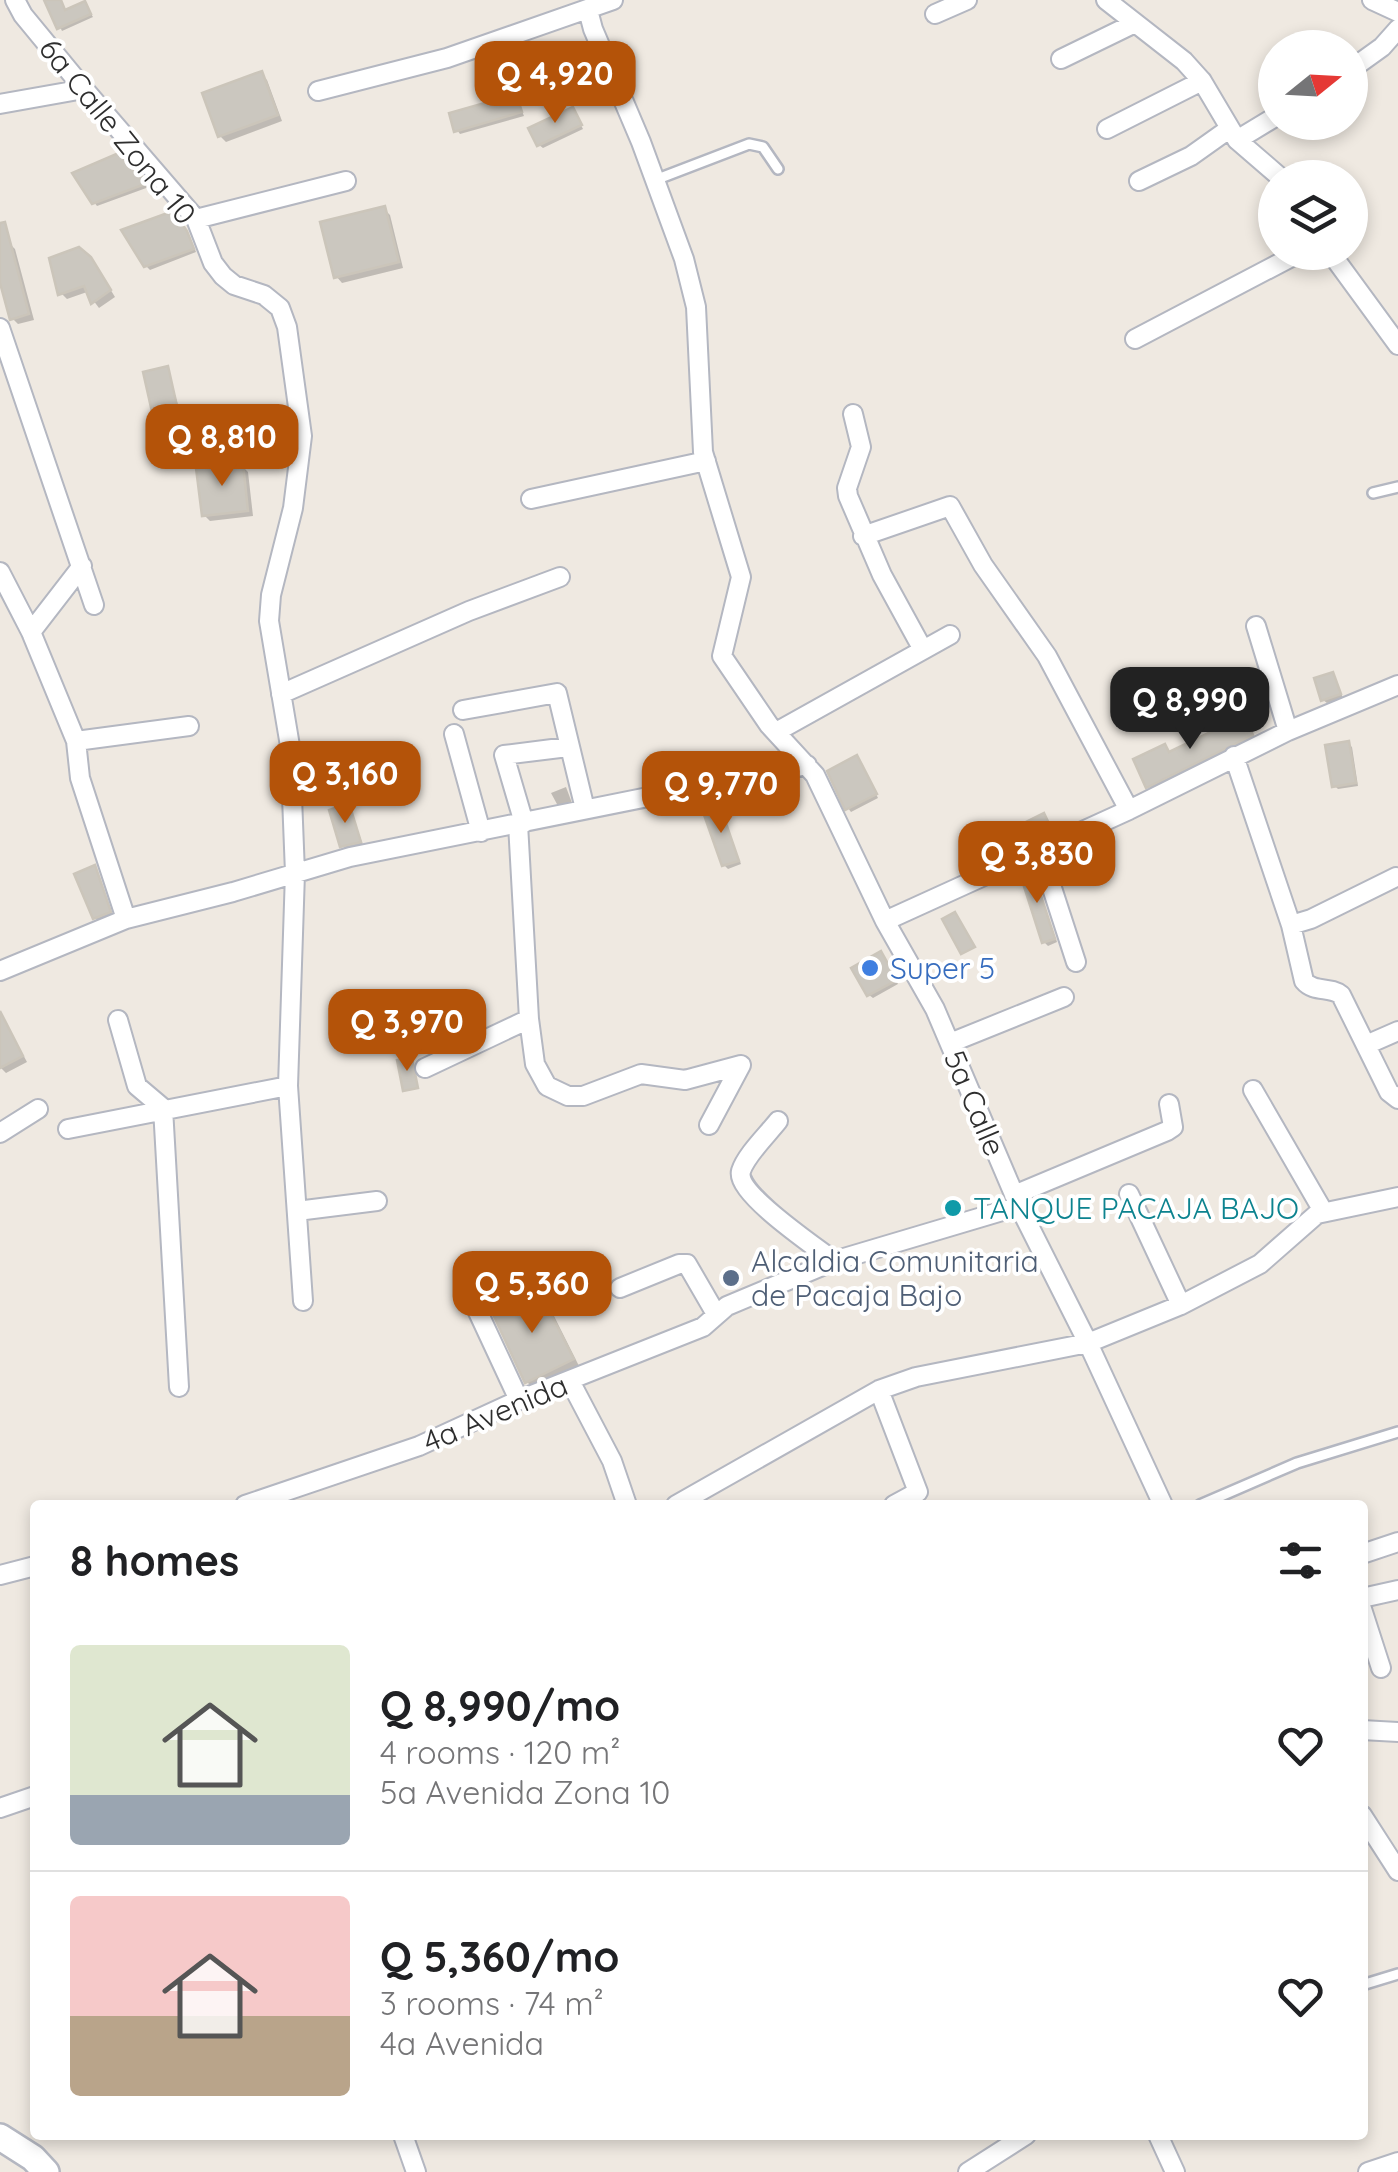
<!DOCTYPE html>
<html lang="en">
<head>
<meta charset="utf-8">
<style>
	:root { --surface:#fff; --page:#f6f6f6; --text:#202124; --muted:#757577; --line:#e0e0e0; --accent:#b45309 }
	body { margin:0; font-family:Quicksand,sans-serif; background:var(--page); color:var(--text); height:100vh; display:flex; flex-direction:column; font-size:38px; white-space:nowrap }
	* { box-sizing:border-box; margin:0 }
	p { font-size:32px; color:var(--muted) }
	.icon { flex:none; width:55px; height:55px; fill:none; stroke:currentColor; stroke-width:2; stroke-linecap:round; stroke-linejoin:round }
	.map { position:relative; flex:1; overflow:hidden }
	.details { position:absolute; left:30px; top:1500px; width:1338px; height:640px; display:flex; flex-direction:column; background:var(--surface); border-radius:10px; box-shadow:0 5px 15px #0003 }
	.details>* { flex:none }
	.needle { width:65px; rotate:72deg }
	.tools { position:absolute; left:1258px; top:30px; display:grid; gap:20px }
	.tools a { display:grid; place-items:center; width:110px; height:110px; border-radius:50%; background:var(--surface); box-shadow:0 5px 15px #0003; font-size:50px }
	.price { position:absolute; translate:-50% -85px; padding:0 22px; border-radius:20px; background:var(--accent); color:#fff; font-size:32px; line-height:65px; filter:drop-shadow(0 2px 5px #0008) }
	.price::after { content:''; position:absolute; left:50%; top:60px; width:30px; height:22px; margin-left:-15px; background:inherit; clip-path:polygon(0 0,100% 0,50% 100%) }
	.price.current { background:#222; color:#fff }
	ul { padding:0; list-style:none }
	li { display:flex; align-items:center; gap:30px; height:250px; padding:0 40px }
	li+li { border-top:2px solid var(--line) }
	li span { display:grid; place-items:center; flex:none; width:280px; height:200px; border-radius:10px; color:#555 }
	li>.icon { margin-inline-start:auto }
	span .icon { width:120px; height:120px; fill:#fffc; stroke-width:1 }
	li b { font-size:42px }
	h2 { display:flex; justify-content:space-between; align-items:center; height:120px; padding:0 40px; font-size:42px }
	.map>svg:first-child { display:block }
	.shadow { fill:#0003 }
	.building { fill:#cbc7bf; stroke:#cbc5ba; stroke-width:2.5 }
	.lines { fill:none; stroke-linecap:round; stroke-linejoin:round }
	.lane-casing { stroke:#b4b7c1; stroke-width:14 }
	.street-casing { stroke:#b4b7c1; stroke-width:22 }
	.secondary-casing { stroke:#b4b7c1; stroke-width:30 }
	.lane { stroke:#fff; stroke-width:9 }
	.street { stroke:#fff; stroke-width:18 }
	.secondary { stroke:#fff; stroke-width:25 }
	.shop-dot { fill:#3f7fe0; stroke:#fff; stroke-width:4 }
	.culture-dot { fill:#0f9aa8; stroke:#fff; stroke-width:4 }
	.service-dot { fill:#5c6f8a; stroke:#fff; stroke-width:4 }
	.labels { text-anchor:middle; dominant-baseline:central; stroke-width:8; stroke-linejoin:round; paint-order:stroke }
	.street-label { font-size:30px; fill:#2e2e2e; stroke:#fff }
	.shop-label { font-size:30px; fill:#366cbe; stroke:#fff; text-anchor:start }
	.culture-label { font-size:30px; fill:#0d838f; stroke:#fff; text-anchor:start }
	.service-label { font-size:30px; fill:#4e5e75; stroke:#fff; text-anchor:start }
</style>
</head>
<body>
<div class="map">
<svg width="1398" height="2172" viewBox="0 0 1398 2172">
	<rect width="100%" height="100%" fill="#efe9e1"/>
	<path class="shadow" d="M 47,0 L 61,0 L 66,12 L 85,4 L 93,17 L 62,31 Z
		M 261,74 L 267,80 L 282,121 L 226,142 L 220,136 Z
		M 516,97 L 524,116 L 460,134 L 457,130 Z
		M 573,110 L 583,129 L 543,148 L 539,145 Z
		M 121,155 L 149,187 L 97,206 L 94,202 Z
		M 384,209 L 390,215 L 403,268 L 342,283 L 336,276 Z
		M 176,218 L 190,237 L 196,252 L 150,270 L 146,266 Z
		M 9,243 L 15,249 L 34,320 L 18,324 L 12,318 L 0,273 L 0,245 Z
		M 96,266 L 115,297 L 99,308 L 87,292 L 67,299 L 61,293 Z
		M 168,369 L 179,409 L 158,414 L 154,410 Z
		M 242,466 L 248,472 L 253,516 L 210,521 L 204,515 Z
		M 1333,674 L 1343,698 L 1327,703 L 1323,700 Z
		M 1247,722 L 1254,738 L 1152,790 L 1148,786 L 1170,754 Z
		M 1348,744 L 1352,747 L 1358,786 L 1338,789 L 1335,786 Z
		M 860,762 L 878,798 L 851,812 L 848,808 Z
		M 566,787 L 572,803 L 558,806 L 551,793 Z
		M 349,806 L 363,845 L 346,849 L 342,846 Z
		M 719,809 L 741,864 L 728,869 L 724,865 Z
		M 1047,820 L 1054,834 L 1019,851 L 1016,847 Z
		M 95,868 L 112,915 L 98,921 L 95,918 Z
		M 1032,871 L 1057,942 L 1048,946 L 1044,942 Z
		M 884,958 L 898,984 L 873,998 L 869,995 Z
		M 0,1012 L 27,1062 L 6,1073 L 0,1067 Z
		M 955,1198 L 961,1211 L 952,1214 L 946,1202 Z
		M 537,1292 L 546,1300 L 580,1368 L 535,1390 L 527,1382 Z"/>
	<path class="building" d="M 44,0 L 61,0 L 65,10 L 85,1 L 91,14 L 57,29 Z
		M 262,71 L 278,115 L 218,137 L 202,93 Z
		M 516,94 L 522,112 L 454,132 L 449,113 Z
		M 573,107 L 582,125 L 537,146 L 528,128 Z
		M 121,152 L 148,183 L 92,204 L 72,173 Z
		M 385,206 L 399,262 L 334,278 L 320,222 Z
		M 173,211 L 187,231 L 194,249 L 144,267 L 121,230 Z
		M 5,222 L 29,314 L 10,320 L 0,283 L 0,223 Z
		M 79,247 L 91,257 L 111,290 L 91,304 L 84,286 L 58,295 L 49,258 Z
		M 168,366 L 177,406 L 152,412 L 143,372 Z
		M 243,463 L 248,511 L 202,516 L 196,468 Z
		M 1333,672 L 1341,694 L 1321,701 L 1314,678 Z
		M 1244,716 L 1253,735 L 1146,788 L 1133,759 L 1165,744 L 1169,752 Z
		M 1349,741 L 1356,783 L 1332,787 L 1325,745 Z
		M 857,755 L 877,794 L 845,810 L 827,771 Z
		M 349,803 L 361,842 L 340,847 L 329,810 Z
		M 720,806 L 739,861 L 722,866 L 703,812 Z
		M 1044,813 L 1052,830 L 1014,849 L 1006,832 Z
		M 95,865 L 111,912 L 93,919 L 74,874 Z
		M 1032,868 L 1055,939 L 1042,943 L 1020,874 Z
		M 955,912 L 975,947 L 961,954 L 942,919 Z
		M 881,951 L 897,980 L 867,996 L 851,968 Z
		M 0,1011 L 23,1056 L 0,1068 Z
		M 412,1058 L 418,1088 L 403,1091 L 397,1060 Z
		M 538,1289 L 574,1359 L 525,1383 L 492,1312 Z"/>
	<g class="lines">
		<defs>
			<path id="lane" d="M 655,180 L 749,144 L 763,147 L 778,169
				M 1373,493 L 1398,487
				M 1200,1505 L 1297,1463 L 1398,1432
				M 1362,1985 L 1398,1974"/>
			<path id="street" d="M 15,0 L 23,15 L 84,89 L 196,219 L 213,263 L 223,276 L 234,285 L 264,295 L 280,308 L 287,327 L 302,436 L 293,508 L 271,595 L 269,621 L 290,746 L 295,873 L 288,1086 L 303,1301
				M 1106,0 L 1184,61 L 1202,81 L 1237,140 L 1281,178
				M 1372,0 L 1398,12
				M 588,10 L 593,29 L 641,142 L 684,259 L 696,307 L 703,452 L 741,577 L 722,656 L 769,725 L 815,775 L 885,921 L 935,1009 L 1019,1206 L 1088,1343 L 1163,1505
				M 935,14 L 967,0
				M 1061,59 L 1135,23
				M 1350,70 L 1382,47 L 1398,29
				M 318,91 L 447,58 L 613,0
				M 0,104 L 84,89
				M 1107,129 L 1202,81
				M 1237,140 L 1275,117
				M 1139,181 L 1191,156 L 1229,129
				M 196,219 L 346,181
				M 1330,252 L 1398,345
				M 0,328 L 94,605
				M 1135,339 L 1301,252
				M 853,414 L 861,447 L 847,488 L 848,496 L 882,575 L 922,648
				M 531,499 L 706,461
				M 863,536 L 950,506 L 983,565 L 1047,656 L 1129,810
				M 0,572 L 31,632 L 76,741 L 80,778 L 126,919
				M 1256,626 L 1288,731
				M 31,632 L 82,566
				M 281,694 L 469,611 L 560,577
				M 463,710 L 557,693 L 585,809
				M 776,732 L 950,635
				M 454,734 L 481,832
				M 76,741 L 189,726
				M 1234,756 L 1291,925 L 1304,981 C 1314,993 1330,986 1341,995 L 1389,1092 L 1398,1099
				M 524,823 L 504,755 L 568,747
				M 518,824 L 529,1019 L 535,1064 L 547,1086 L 568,1096 L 583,1096 L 641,1074 L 685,1080 L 741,1065 L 709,1125
				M 1040,851 L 1076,962
				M 885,921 L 1129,810 L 1288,731 L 1398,685
				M 1291,925 L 1311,919 L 1396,877
				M 0,971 L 126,919 L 233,892 L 350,857 L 807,765
				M 118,1020 L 137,1086 L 163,1108 L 179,1387
				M 950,1043 L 1064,997
				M 1366,1045 L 1398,1031
				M 425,1068 L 529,1019
				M 1253,1090 L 1323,1211
				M 778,1121 C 767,1135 746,1155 741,1171 C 735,1193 816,1247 834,1261
				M 68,1129 L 288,1086
				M 0,1133 L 38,1109
				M 1129,1194 L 1181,1305
				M 1014,1195 L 1167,1131 L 1173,1127 L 1169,1104
				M 297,1211 L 377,1201
				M 620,1288 L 679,1264 L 687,1264 L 716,1314
				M 499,1292 L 480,1303 L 478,1312 L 519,1400
				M 570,1381 L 612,1461 L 627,1505
				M 879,1390 L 918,1492 L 894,1505
				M 245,1505 L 419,1446 L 519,1400 L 703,1327 L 727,1306 L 834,1261 L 1019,1206
				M 676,1505 L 879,1390 L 916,1377 L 1088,1343 L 1181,1305 L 1260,1264 L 1317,1214 L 1398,1197
				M 1362,1554 L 1398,1542
				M 0,1575 L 35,1566
				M 1362,1598 L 1398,1590
				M 1362,1609 L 1381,1668
				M 1362,1730 L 1398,1732
				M 0,1808 L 35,1796
				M 1362,1815 L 1398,1871
				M 403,2135 L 416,2172
				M 1158,2135 L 1175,2172
				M 968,2172 L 1026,2135
				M 1368,2172 L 1398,2162"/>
			<path id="secondary" d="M 0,2137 L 33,2158 L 46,2172"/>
		</defs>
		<use href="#lane" class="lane-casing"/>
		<use href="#street" class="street-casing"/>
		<use href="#secondary" class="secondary-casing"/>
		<use href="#lane" class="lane"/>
		<use href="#street" class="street"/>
		<use href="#secondary" class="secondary"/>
	</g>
	<circle class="shop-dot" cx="870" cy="968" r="10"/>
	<circle class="culture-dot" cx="953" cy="1208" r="10"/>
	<circle class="service-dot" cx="731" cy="1278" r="10"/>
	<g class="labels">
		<g class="street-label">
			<text transform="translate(118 131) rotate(51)">6a Calle Zona 10</text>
			<text transform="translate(975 1103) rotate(67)">5a Calle</text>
			<text transform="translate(495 1413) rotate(-23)">4a Avenida</text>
		</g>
		<g class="shop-label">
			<text x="890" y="968">Super 5</text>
		</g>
		<g class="culture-label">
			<text x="973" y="1208">TANQUE PACAJA BAJO</text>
		</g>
		<g class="service-label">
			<text x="751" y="1261">Alcaldia Comunitaria<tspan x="751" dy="34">de Pacaja Bajo</tspan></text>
		</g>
	</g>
</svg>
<div class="tools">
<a><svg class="needle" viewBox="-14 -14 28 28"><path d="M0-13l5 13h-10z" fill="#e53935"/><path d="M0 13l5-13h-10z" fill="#757577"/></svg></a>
<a><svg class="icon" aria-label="layers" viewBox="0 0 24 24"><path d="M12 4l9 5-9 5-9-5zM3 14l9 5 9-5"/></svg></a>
</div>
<b class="price" style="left:555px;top:126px">Q 4,920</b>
<b class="price" style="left:222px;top:489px">Q 8,810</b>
<b class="price current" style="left:1190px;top:752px">Q 8,990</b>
<b class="price" style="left:345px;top:826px">Q 3,160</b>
<b class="price" style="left:721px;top:836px">Q 9,770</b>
<b class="price" style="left:1037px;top:906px">Q 3,830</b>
<b class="price" style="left:407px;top:1074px">Q 3,970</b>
<b class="price" style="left:532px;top:1336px">Q 5,360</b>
<section class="details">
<h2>8 homes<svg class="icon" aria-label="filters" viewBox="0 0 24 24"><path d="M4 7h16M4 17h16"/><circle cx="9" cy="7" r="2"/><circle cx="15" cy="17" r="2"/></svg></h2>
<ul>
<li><span style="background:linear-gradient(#dfe7d0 75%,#9aa5b1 0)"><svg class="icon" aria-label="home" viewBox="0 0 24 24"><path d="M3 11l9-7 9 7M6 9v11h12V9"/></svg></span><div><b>Q 8,990/mo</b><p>4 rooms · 120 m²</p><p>5a Avenida Zona 10</p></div><svg class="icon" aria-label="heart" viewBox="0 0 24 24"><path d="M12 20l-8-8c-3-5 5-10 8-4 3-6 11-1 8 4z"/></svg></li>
<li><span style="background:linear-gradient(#f6c9c9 60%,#b9a48a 0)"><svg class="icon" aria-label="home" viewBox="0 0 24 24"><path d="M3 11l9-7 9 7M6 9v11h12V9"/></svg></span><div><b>Q 5,360/mo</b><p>3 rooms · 74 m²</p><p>4a Avenida</p></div><svg class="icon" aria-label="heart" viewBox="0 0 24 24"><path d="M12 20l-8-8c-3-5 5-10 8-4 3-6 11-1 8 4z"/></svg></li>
</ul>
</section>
</div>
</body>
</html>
